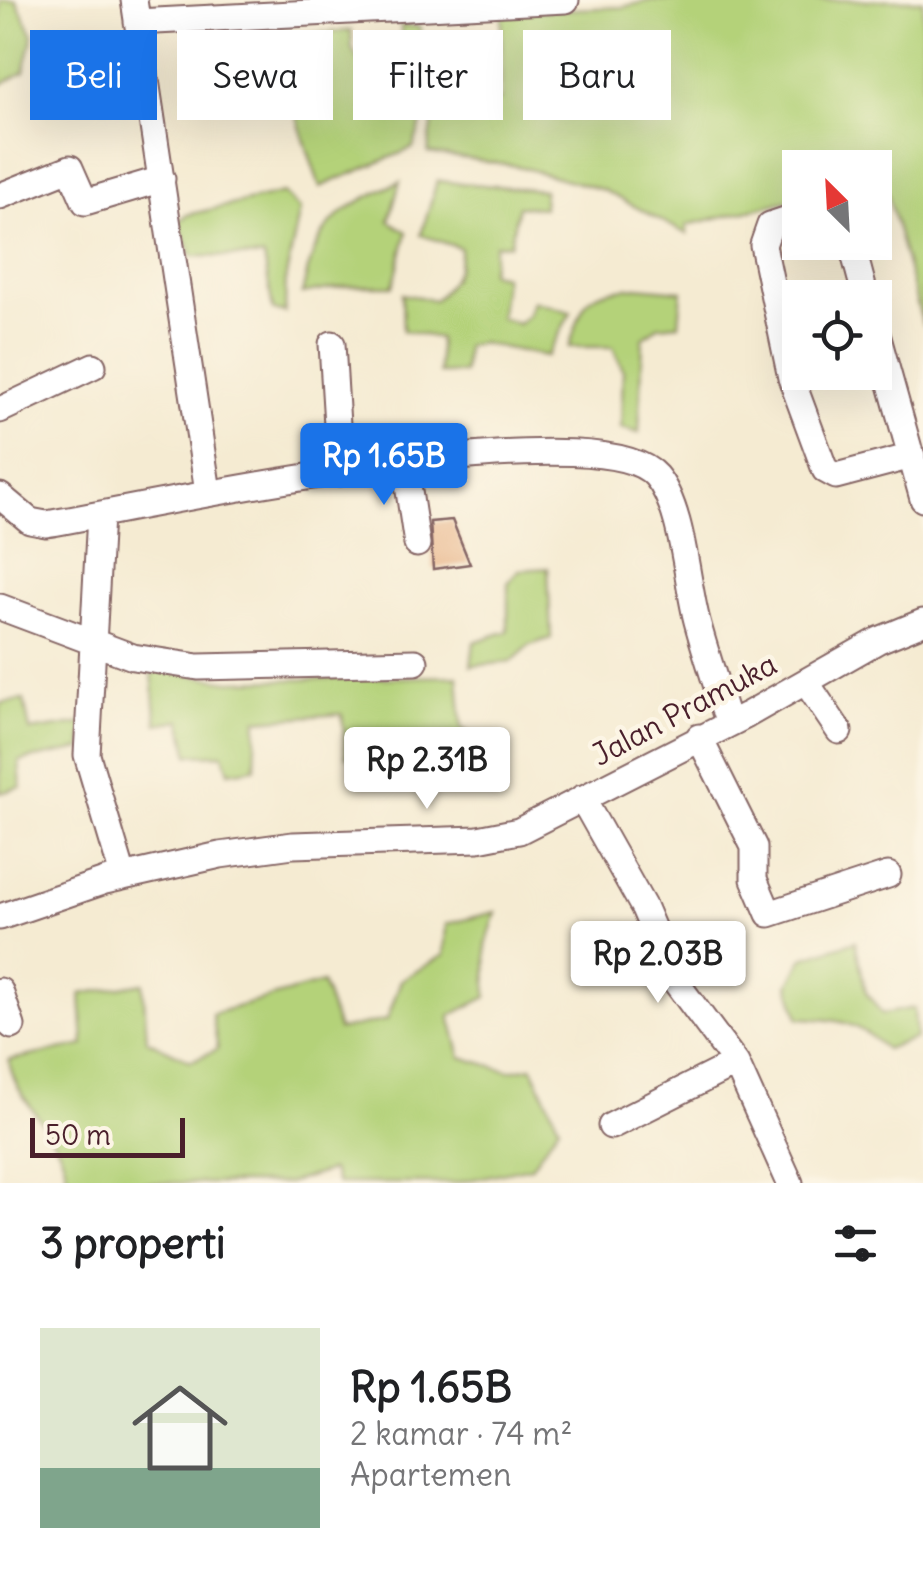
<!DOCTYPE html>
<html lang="id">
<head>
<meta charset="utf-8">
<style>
	:root { --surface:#fff; --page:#f2f2f2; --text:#202124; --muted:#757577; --line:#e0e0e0; --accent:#1a73e8 }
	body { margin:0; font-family:Delius,sans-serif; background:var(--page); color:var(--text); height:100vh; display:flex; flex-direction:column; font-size:38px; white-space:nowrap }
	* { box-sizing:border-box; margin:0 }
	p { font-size:32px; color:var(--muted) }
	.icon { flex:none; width:55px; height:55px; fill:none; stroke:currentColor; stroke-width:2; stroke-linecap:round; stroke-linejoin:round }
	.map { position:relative; height:1183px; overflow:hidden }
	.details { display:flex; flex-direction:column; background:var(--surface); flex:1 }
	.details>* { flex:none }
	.hud { position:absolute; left:30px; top:30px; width:865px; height:90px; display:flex; gap:20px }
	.needle { width:65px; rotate:336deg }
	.fabs { position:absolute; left:782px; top:150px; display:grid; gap:20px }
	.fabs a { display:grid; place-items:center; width:110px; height:110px; border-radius:0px; background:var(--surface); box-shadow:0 10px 40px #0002; font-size:50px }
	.scale { position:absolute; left:30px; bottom:25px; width:155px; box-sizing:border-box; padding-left:10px; border:5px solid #4a1f2b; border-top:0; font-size:28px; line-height:35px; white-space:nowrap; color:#4a1f2b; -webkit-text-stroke:8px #fcf5e5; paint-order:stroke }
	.price { position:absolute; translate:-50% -85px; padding:0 22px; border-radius:10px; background:#fff; color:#222; font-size:32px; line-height:65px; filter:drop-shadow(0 2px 5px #0008) }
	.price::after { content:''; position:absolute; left:50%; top:60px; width:30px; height:22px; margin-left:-15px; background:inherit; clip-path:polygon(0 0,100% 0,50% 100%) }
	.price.selected { background:var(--accent); color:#fff }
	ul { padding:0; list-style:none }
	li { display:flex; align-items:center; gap:30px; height:250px; padding:0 40px }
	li+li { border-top:2px solid var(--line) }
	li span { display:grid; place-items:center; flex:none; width:280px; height:200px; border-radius:0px; color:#555 }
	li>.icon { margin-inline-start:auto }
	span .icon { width:120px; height:120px; fill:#fffc; stroke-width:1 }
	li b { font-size:42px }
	h2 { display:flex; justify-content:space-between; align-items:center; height:120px; padding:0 40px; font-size:42px }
	.tag { padding:0 35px; border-radius:0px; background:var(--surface); box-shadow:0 10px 40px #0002; font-size:35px; line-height:90px }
	.tag.selected { background:var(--accent); color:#fff }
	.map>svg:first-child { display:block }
	.green { fill:#b4d279; stroke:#7f7852; stroke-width:2.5 }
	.building { fill:#e3a472 }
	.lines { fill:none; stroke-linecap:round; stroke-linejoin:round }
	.minor-casing { stroke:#866665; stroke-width:29 }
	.minor { stroke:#fff; stroke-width:25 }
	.labels { text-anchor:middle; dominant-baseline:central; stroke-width:9; stroke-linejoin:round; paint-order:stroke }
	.street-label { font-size:30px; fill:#4a1f2b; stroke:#fcf5e5 }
</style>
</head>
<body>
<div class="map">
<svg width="923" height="1183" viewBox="0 0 923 1183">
	<rect width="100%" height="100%" fill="#fcf5e5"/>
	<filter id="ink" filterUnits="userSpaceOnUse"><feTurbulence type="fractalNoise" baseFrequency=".01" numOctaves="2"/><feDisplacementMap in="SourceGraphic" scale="20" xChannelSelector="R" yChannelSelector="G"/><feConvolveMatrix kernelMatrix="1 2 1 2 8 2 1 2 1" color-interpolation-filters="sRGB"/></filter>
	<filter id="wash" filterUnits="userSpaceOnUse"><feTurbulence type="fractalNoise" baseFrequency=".0048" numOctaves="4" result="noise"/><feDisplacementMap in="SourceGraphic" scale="40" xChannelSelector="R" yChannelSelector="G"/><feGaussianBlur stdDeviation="2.25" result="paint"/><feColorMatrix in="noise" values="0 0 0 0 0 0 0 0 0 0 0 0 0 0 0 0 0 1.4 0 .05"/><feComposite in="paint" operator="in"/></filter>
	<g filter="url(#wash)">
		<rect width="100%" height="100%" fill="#f5ebd2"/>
		<path class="green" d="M 0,0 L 16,0 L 33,35 L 24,72 L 0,85 Z
			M 652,0 L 923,0 L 923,326 L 887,192 L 875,194 L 875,168 L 800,168 L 800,198 L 687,225 L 687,234 L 603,190 L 517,166 L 428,153 L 436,100 L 501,100 L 502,12 L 623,7 Z
			M 401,25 L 420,27 L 428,103 L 413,148 L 320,187 L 291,100 L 259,86 L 250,39 L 351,30 L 352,49 L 373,86 L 402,80 Z
			M 437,181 L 544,190 L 543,208 L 518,206 L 510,244 L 495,245 L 490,272 L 504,276 L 500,318 L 518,324 L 528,315 L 533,301 L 571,312 L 547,356 L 480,343 L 466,346 L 463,373 L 439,373 L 439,338 L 403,331 L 402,294 L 435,300 C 449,286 462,269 460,248 L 421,235 Z
			M 400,182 L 389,221 L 407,232 L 393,286 L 346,286 L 302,294 C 317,223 335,210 400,182 Z
			M 283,193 L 300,210 L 286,276 L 285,313 L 273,310 L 264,257 L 192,256 L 178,222 L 187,215 Z
			M 637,287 L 682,291 L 679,324 L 658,326 L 643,338 L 639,433 L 621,428 L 623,370 L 613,347 L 569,347 C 585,299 584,291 637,287 Z
			M 548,568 L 551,638 L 530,645 L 511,662 L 471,666 L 474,642 L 508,631 L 508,583 L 519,570 Z
			M 157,670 L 230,681 L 458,676 L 462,728 L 479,741 L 482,777 L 442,771 L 415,776 L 414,754 L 346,757 L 342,714 L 257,720 L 255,768 L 229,772 L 223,754 L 189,755 L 181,720 L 157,724 L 152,674 Z
			M 24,700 L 30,731 L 84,723 L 82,749 L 19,761 L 21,787 L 0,793 L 0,703 Z
			M 496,912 L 486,946 L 487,997 L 450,1016 L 461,1057 L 509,1071 L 532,1067 L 559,1126 L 531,1167 L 455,1183 L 337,1183 L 332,1170 L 288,1183 L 67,1183 C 68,1135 14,1104 9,1060 L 84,1045 L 81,994 L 143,983 L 147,1040 L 191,1061 L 218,1049 L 212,1014 L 322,983 L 338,1030 L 387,1020 L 401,980 L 444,955 L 446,924 Z
			M 855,941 L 866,992 L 882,1014 L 914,1008 L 916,1038 L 885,1049 C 858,1021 837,1019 799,1018 L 789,985 L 803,958 Z"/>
		<g id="blocks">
			<path class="building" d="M 452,520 L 470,564 L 433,569 L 430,522 Z"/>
		</g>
	</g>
	<g filter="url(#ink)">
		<use href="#blocks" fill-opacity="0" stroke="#866665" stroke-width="2.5"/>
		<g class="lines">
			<defs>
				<path id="minor" d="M 134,0 L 208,492
					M 137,22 L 566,0
					M 0,196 L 70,168 L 85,202 L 162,179
					M 800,215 L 770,225 L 763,245 L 791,378 L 825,470 L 836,476 L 912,456
					M 851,242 L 866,298
					M 875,327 L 923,499
					M 332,344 L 340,473
					M 0,410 L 93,366
					M 405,465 L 417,544
					M 0,496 L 30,521 L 46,524 C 144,508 597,407 656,476 C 683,508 686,580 697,621 C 706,655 718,689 728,722
					M 100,515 L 87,755 L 123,876
					M 0,607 L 133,657 L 198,667 L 415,662
					M 806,682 L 839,731
					M 699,737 L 754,847 L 754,879 L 769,914 L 888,875
					M 582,798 L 644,908 L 675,981 L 736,1063 L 790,1183
					M 0,917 L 105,881 L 220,855 L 293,845 L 478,839 L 519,831 L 747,715 L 879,640 L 923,622
					M 0,991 L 12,1026
					M 611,1126 L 736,1063"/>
			</defs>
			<use href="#minor" class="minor-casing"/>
			<use href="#minor" class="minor"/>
		</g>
	</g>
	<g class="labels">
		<g class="street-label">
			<text transform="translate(684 709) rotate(-28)">Jalan Pramuka</text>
		</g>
	</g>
</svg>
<div class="fabs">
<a><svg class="needle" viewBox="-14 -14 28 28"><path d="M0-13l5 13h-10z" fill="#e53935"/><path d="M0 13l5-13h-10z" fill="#757577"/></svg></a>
<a><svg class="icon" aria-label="locate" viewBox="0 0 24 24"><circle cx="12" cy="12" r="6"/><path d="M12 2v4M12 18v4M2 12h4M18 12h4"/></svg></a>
</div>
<div class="scale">50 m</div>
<b class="price selected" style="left:384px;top:508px">Rp 1.65B</b>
<b class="price" style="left:427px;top:812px">Rp 2.31B</b>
<b class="price" style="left:658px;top:1006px">Rp 2.03B</b>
<div class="hud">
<a class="tag selected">Beli</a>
<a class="tag">Sewa</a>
<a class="tag">Filter</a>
<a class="tag">Baru</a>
</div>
</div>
<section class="details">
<h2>3 properti<svg class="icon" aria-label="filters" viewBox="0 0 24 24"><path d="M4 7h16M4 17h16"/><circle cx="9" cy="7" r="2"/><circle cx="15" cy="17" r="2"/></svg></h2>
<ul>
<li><span style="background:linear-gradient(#dfe7d0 70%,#7fa58c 0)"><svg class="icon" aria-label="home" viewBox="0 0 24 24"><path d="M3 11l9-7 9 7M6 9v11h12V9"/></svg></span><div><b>Rp 1.65B</b><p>2 kamar · 74 m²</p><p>Apartemen</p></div></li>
</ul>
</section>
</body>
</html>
